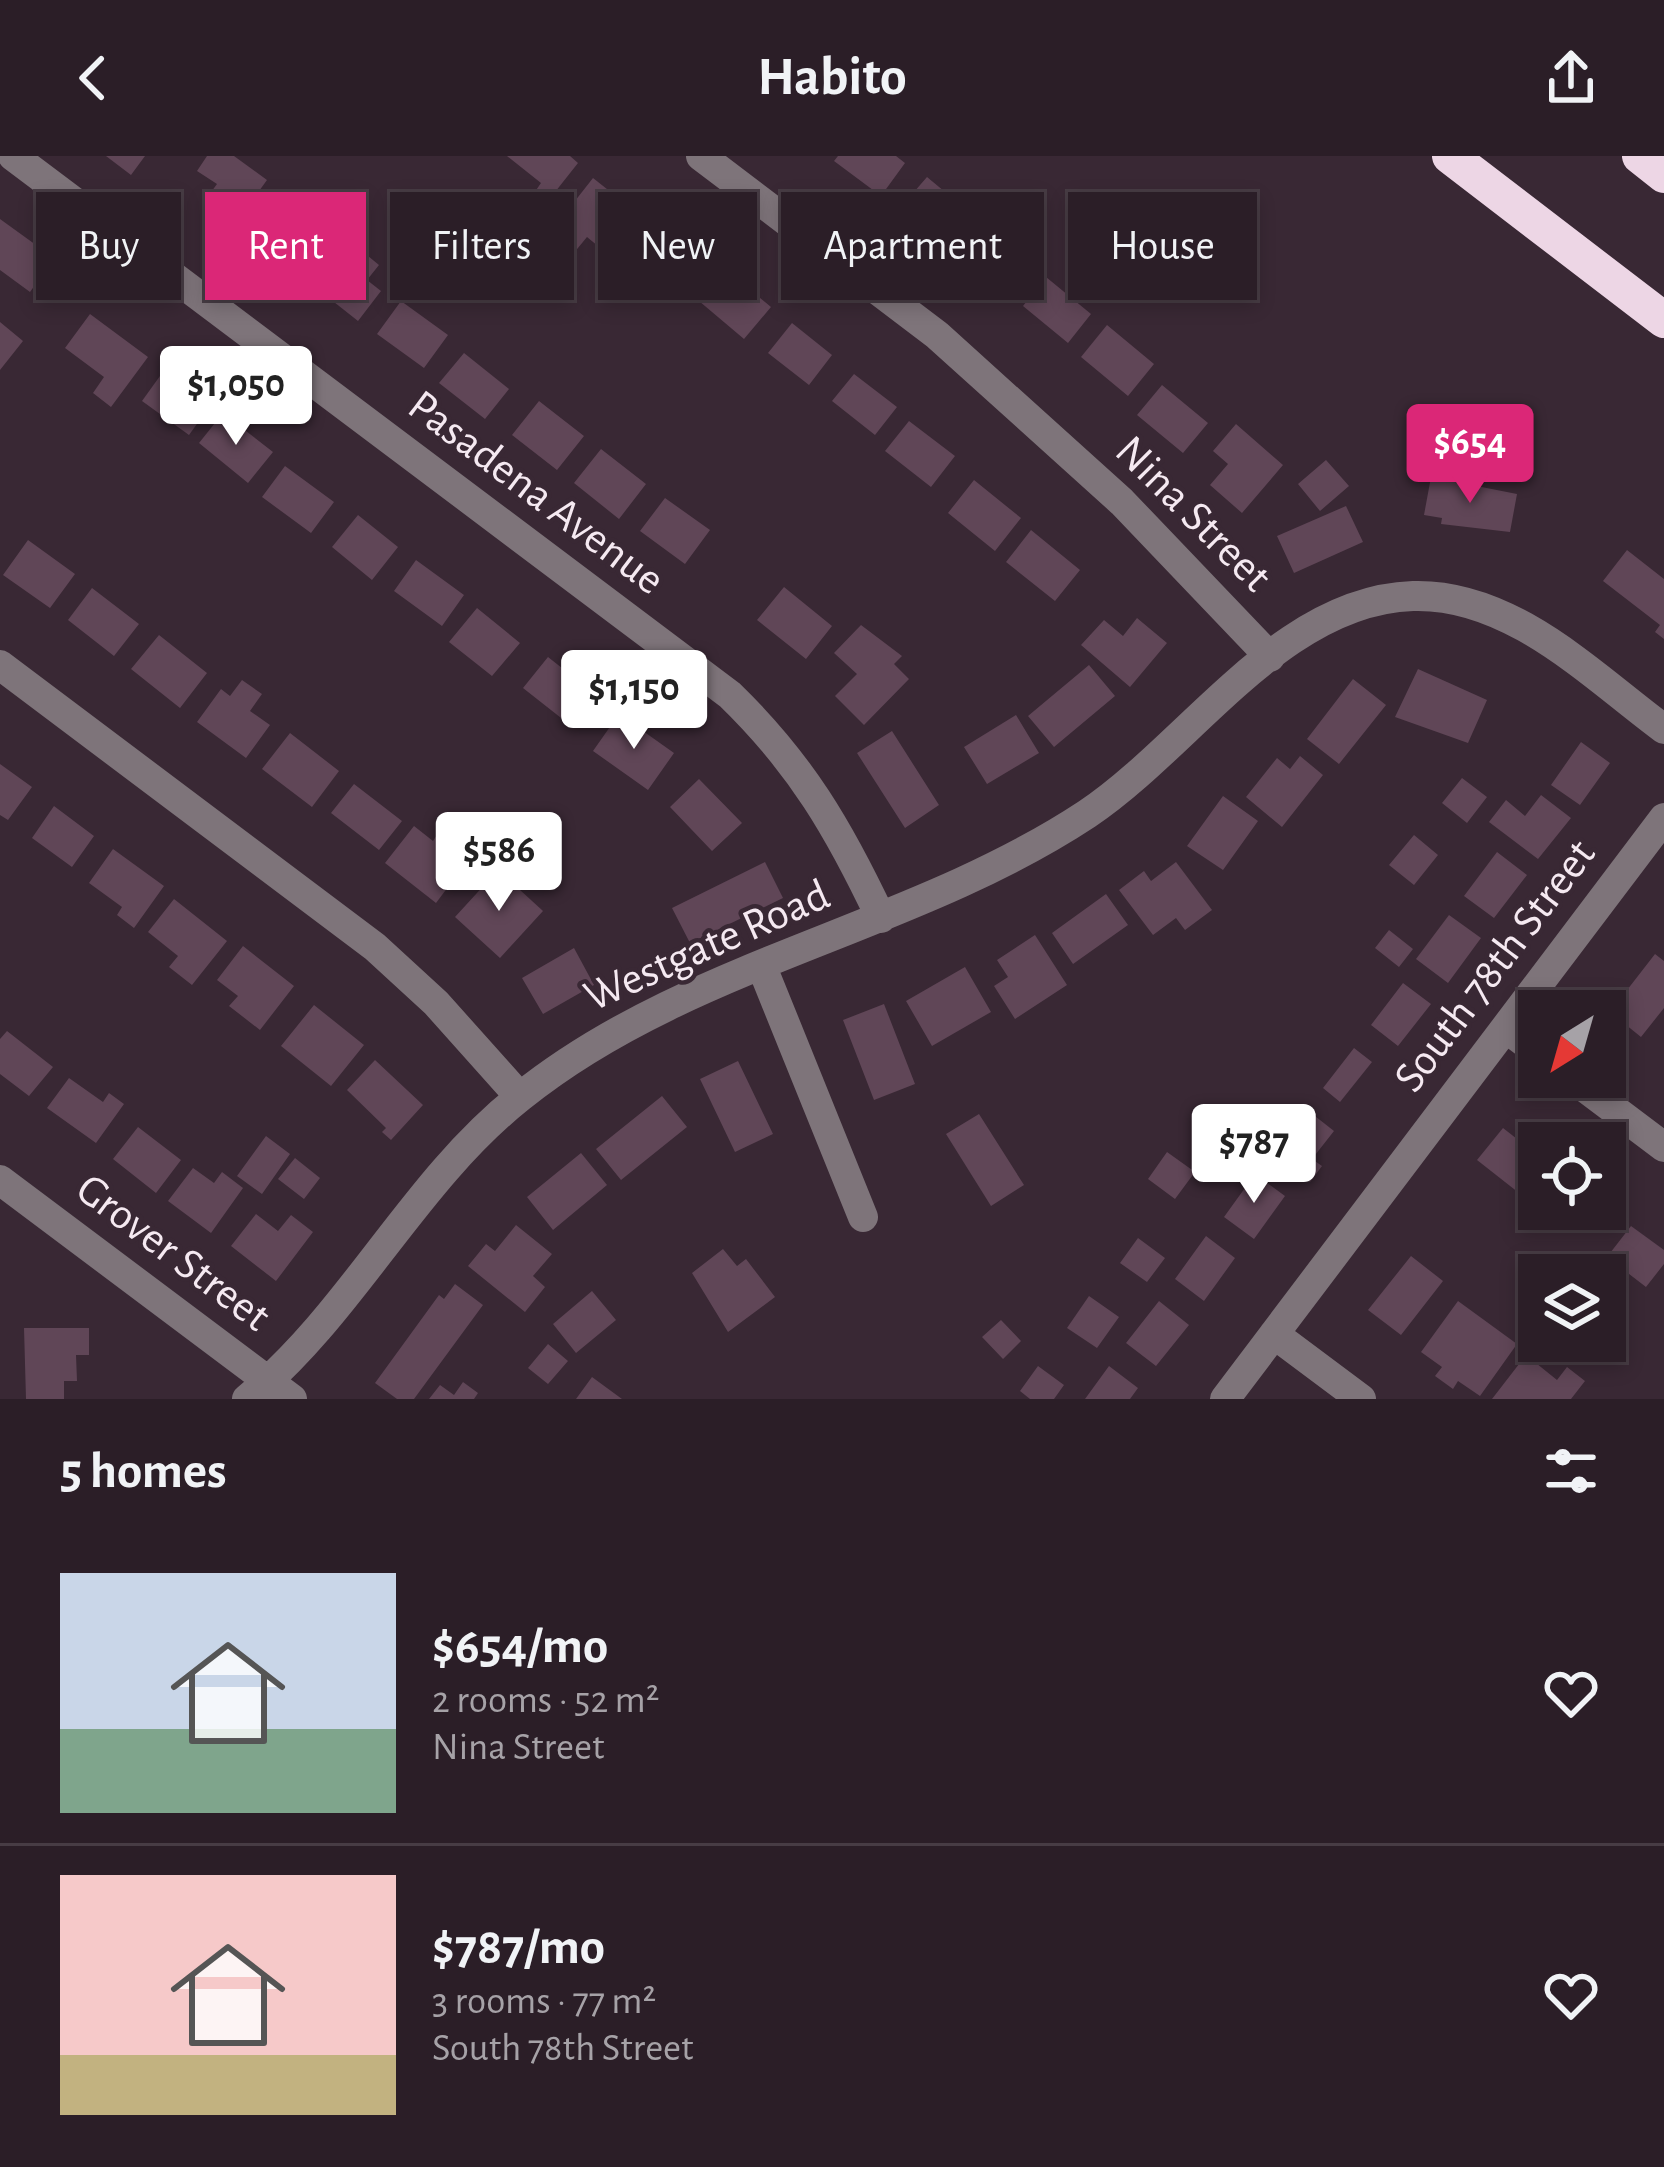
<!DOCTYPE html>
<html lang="en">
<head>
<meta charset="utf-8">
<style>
	:root { --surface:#2b1e27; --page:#33272f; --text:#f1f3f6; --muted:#a6a2a7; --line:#473c44; --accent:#db2777 }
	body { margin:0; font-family:"Alegreya Sans",sans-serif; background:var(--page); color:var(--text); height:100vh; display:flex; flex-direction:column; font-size:45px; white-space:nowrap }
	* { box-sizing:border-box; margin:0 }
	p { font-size:39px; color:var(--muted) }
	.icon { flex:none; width:66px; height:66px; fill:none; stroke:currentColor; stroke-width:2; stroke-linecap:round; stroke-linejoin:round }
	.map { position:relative; height:1243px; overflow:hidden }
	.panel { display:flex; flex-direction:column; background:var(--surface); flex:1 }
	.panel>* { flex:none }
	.guide { position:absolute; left:36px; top:36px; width:1593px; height:108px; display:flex; gap:24px }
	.needle { width:78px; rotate:217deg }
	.controls { position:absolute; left:1518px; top:834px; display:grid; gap:24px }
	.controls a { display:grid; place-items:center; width:108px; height:108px; border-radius:0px; background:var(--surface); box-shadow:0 6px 18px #0003,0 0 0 3px var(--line); font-size:60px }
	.price { position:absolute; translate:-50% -102px; padding:0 27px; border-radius:12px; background:#fff; color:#222; font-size:39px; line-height:78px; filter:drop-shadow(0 3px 6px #0008) }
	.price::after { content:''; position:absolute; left:50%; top:72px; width:36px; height:27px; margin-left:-18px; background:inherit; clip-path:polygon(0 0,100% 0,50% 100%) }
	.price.current { background:var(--accent); color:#fff }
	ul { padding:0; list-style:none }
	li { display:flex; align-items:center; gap:36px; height:300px; padding:0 60px }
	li+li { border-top:3px solid var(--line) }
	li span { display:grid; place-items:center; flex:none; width:336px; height:240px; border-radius:0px; color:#555 }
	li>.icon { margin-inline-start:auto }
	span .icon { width:144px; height:144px; fill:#fffc; stroke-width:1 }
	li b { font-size:51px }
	h2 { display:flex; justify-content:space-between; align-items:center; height:144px; padding:0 60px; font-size:51px }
	.chip { padding:0 42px; border-radius:0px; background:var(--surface); box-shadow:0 6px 18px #0003,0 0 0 3px var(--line); font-size:42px; line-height:108px }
	.chip.current { background:var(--accent); color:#fff }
	header { display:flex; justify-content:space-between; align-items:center; height:156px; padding:0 60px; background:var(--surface); font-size:54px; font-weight:700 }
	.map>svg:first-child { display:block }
	.building { fill:#604657 }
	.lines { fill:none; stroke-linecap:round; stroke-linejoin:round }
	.minor { stroke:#7e747a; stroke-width:30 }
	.highway { stroke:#edd6e5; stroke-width:36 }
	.labels { text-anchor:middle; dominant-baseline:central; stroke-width:9; stroke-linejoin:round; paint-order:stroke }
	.street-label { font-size:45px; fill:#f5e9f1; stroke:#392834 }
</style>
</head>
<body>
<header><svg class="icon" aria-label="back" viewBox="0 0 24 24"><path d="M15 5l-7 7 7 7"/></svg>Habito<svg class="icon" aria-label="share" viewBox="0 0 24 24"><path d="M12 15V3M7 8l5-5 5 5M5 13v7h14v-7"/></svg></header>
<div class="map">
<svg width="1664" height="1243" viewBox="0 0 1664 1243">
	<rect width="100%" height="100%" fill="#392834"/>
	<path class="building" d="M 106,0 L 145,0 L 131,19 Z
		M 207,0 L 234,0 L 267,24 L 234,70 L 203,47 L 217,28 L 197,15 Z
		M 507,0 L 570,0 L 578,7 L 544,50 L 532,40 L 541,27 Z
		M 838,0 L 896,0 L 905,7 L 881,40 L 834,5 Z
		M 927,21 L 968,55 L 943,85 L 901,51 Z
		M 593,22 L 641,60 L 610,100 L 587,81 L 573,98 L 549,78 Z
		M 272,47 L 322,83 L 298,115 L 249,79 Z
		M 0,63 L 54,102 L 30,136 L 0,114 Z
		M 987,63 L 1035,102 L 1008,136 L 960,97 Z
		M 663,68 L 710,104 L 686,136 L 638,99 Z
		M 351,86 L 379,109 L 367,124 L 381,135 L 358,165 L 315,131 Z
		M 725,113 L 771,151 L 744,183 L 699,145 Z
		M 1046,121 L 1091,158 L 1068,187 L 1023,150 Z
		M 401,145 L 448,179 L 424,212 L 377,178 Z
		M 90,158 L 148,201 L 111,251 L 93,237 L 104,221 L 65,192 Z
		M 0,166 L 23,185 L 0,214 Z
		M 792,167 L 832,199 L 809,229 L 768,197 Z
		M 1107,169 L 1154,208 L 1128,240 L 1081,201 Z
		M 464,197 L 509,233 L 485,263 L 439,227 Z
		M 165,213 L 212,247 L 189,279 L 142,245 Z
		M 854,218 L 897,251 L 875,279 L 832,245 Z
		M 1162,229 L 1208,267 L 1183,297 L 1137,259 Z
		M 539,245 L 584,280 L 557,314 L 512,279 Z
		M 223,257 L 273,296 L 248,327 L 199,287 Z
		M 909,265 L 955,300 L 931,331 L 885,295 Z
		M 1236,268 L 1283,309 L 1242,357 L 1210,329 L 1228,308 L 1213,295 Z
		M 601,293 L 646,328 L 619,363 L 574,327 Z
		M 1326,304 L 1349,330 L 1320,355 L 1298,328 Z
		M 285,310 L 334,346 L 311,377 L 262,341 Z
		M 1431,321 L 1517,338 L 1510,376 L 1441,368 L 1442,362 L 1424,359 Z
		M 974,324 L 1021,362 L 995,395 L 948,357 Z
		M 665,342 L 710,374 L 685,408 L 640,375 Z
		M 1346,350 L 1363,386 L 1294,417 L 1277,380 Z
		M 358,359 L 398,391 L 372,424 L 332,391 Z
		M 1031,374 L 1080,414 L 1055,445 L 1006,406 Z
		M 28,384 L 75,418 L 50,452 L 3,419 Z
		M 1627,394 L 1664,423 L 1664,483 L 1655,476 L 1660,469 L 1603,425 Z
		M 416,404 L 464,439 L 442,470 L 394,435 Z
		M 784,431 L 832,470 L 806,503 L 757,464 Z
		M 92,432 L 139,468 L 114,500 L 68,464 Z
		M 477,452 L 520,487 L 492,520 L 449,486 Z
		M 1137,462 L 1167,487 L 1130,531 L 1081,489 L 1104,464 L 1123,480 Z
		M 861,469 L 902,500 L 894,508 L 909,523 L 864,569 L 835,540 L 857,518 L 834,497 Z
		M 159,479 L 207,517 L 180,552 L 131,513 Z
		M 548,501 L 595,538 L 570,569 L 523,532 Z
		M 1089,509 L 1115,540 L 1054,591 L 1028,560 Z
		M 1418,513 L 1487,544 L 1468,587 L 1395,561 Z
		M 1353,523 L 1386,549 L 1339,608 L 1307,583 Z
		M 242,524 L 262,538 L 250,555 L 270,569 L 246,602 L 197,566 L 221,533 L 230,540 Z
		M 619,558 L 674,597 L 648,634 L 593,595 Z
		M 1016,559 L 1039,597 L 987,628 L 964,591 Z
		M 892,575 L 939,649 L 905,672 L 857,597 Z
		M 290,577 L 339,615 L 312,651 L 262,613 Z
		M 1581,586 L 1610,607 L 1580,649 L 1551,629 Z
		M 1300,600 L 1323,619 L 1282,671 L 1246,641 L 1277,602 L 1290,613 Z
		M 0,608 L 32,631 L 8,664 L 0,659 Z
		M 1462,622 L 1487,641 L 1467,667 L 1442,647 Z
		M 699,623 L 742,667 L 712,695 L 670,651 Z
		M 354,628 L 402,665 L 379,694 L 331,657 Z
		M 1541,639 L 1571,662 L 1538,703 L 1489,666 L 1506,644 L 1525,660 Z
		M 1223,640 L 1258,665 L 1223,714 L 1187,690 Z
		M 54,650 L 94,680 L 72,711 L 32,682 Z
		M 414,670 L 433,685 L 442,671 L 467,690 L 455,705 L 463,711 L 436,747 L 385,707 Z
		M 1414,679 L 1438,699 L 1414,729 L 1389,709 Z
		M 113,693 L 164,730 L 134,772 L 117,759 L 122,751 L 89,727 Z
		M 1497,696 L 1527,719 L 1494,762 L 1464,740 Z
		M 765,706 L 783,742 L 690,787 L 672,752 Z
		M 1176,706 L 1212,754 L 1185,774 L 1176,762 L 1153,779 L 1119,734 L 1144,715 L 1151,725 Z
		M 498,714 L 543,755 L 500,802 L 455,761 Z
		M 1106,738 L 1128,769 L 1073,808 L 1052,777 Z
		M 174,743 L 227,785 L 192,829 L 169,811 L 178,800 L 148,776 Z
		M 1449,759 L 1481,782 L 1448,827 L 1416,803 Z
		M 1389,774 L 1413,793 L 1399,811 L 1375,792 Z
		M 1035,779 L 1067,829 L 1015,863 L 994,830 L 1008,821 L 997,804 Z
		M 243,790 L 294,830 L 260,874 L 229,850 L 238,840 L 217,824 Z
		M 574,792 L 594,829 L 543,858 L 522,822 Z
		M 1655,798 L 1664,805 L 1664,852 L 1641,881 L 1610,856 Z
		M 965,811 L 991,856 L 932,890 L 906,845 Z
		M 1403,827 L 1431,848 L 1398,890 L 1371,869 Z
		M 884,848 L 915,928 L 874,944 L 843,864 Z
		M 314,849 L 364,889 L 331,930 L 281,890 Z
		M 7,875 L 53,911 L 29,940 L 0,918 L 0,883 Z
		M 1354,892 L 1372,906 L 1340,946 L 1323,932 Z
		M 375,904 L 423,949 L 391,984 L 382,976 L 386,972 L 347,934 Z
		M 738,905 L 773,978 L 735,996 L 700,923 Z
		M 69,922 L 103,946 L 109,937 L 124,948 L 96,987 L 47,952 Z
		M 662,940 L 687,971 L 621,1024 L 596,993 Z
		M 1306,953 L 1334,975 L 1312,1003 L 1322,1010 L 1310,1026 L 1271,997 Z
		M 979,958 L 1024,1029 L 991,1050 L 946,978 Z
		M 138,971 L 181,1004 L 156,1037 L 113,1003 Z
		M 1503,972 L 1539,1000 L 1539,1012 L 1519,1037 L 1477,1004 Z
		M 266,980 L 290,998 L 262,1038 L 237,1020 Z
		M 1167,996 L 1195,1016 L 1175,1043 L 1148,1023 Z
		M 581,997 L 607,1029 L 553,1074 L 527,1041 Z
		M 295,1002 L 320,1022 L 304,1043 L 278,1023 Z
		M 193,1012 L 214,1027 L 222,1016 L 243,1032 L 211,1077 L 168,1045 Z
		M 1255,1018 L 1285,1040 L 1254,1083 L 1224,1061 Z
		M 1539,1053 L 1589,1053 L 1571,1077 Z
		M 256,1058 L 278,1075 L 291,1059 L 313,1076 L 276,1125 L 231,1090 Z
		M 516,1069 L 552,1098 L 533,1120 L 545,1131 L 525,1156 L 468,1110 L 486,1088 L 495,1095 Z
		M 1631,1070 L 1664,1094 L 1664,1108 L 1646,1131 L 1607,1101 Z
		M 1206,1080 L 1235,1102 L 1204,1145 L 1175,1123 Z
		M 1138,1082 L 1165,1102 L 1147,1126 L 1120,1107 Z
		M 723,1093 L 737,1110 L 746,1103 L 775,1141 L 728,1176 L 692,1117 Z
		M 1411,1100 L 1443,1125 L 1401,1179 L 1368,1154 Z
		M 455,1128 L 483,1149 L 414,1243 L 397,1243 L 375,1227 L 439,1139 L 444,1143 Z
		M 592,1135 L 616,1164 L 576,1197 L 553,1168 Z
		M 1089,1140 L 1119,1161 L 1097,1192 L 1067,1172 Z
		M 1159,1145 L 1189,1169 L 1156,1210 L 1126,1187 Z
		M 1458,1145 L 1517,1188 L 1480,1240 L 1458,1225 L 1453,1233 L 1435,1220 L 1442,1211 L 1421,1196 Z
		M 1001,1164 L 1021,1185 L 1003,1203 L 982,1181 Z
		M 24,1172 L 89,1172 L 89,1199 L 76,1199 L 77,1225 L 64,1225 L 64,1243 L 26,1243 Z
		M 548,1188 L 568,1205 L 548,1228 L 528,1212 Z
		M 1526,1199 L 1557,1224 L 1567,1211 L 1585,1225 L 1571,1243 L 1492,1243 Z
		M 1038,1210 L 1064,1229 L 1054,1243 L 1030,1243 L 1020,1235 Z
		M 1109,1210 L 1138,1232 L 1130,1243 L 1085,1243 Z
		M 592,1221 L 622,1243 L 576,1243 Z
		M 463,1226 L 478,1237 L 474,1243 L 429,1243 L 440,1229 L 454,1239 Z"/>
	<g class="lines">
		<path class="minor" d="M 13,0 L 730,539 C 801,608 839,673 881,762
			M 701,0 L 937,179 L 1122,346 L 1270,501
			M 0,509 L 375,791 L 436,847 L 520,941
			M 762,811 L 863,1061
			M 1506,872 L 1539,897
			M 1571,921 L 1664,991
			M 0,1024 L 292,1243
			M 1274,1178 L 1361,1243
			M 247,1243 C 353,1156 412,1027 520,941 C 686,807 910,775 1087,658 C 1190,589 1281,444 1413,440 C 1511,437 1590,518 1664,573
			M 1225,1243 L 1664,662"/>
		<path class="highway" d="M 1450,0 L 1664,164
			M 1640,0 L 1664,19"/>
	</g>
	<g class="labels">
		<g class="street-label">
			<text transform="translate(536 337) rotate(37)">Pasadena Avenue</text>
			<text transform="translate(1193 358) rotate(45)">Nina Street</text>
			<text transform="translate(707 790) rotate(-24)">Westgate Road</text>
			<text transform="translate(1495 810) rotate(-53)">South 78th Street</text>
			<text transform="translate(173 1097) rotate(37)">Grover Street</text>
		</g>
	</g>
</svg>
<div class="controls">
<a><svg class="needle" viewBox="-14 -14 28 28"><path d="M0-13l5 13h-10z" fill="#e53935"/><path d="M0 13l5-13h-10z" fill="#a6a2a7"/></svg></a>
<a><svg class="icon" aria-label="locate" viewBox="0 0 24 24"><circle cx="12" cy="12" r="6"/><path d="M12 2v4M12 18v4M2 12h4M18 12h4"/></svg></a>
<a><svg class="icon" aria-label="layers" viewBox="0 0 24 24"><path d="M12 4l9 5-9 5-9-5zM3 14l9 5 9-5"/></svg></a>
</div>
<b class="price" style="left:236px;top:292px">$1,050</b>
<b class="price current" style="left:1470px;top:350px">$654</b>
<b class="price" style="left:634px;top:596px">$1,150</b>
<b class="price" style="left:499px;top:758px">$586</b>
<b class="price" style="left:1254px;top:1050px">$787</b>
<div class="guide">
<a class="chip">Buy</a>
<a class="chip current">Rent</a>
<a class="chip">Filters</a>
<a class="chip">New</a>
<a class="chip">Apartment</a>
<a class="chip">House</a>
</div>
</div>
<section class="panel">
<h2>5 homes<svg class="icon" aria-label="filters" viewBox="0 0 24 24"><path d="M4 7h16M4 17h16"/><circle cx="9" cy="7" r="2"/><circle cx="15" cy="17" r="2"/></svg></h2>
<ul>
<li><span style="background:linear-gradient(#c9d6e8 65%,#7fa58c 0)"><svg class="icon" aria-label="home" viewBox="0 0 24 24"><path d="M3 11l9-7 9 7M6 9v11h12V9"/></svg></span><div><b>$654/mo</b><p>2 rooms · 52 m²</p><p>Nina Street</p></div><svg class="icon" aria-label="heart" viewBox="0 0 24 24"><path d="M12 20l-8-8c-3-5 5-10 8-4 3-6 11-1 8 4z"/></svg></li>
<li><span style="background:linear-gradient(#f6c9c9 75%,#c2b280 0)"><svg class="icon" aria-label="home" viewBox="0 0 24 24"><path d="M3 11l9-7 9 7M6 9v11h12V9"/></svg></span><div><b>$787/mo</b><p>3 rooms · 77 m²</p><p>South 78th Street</p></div><svg class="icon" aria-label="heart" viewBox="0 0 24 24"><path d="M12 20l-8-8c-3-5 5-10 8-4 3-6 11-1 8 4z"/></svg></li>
</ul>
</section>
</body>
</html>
